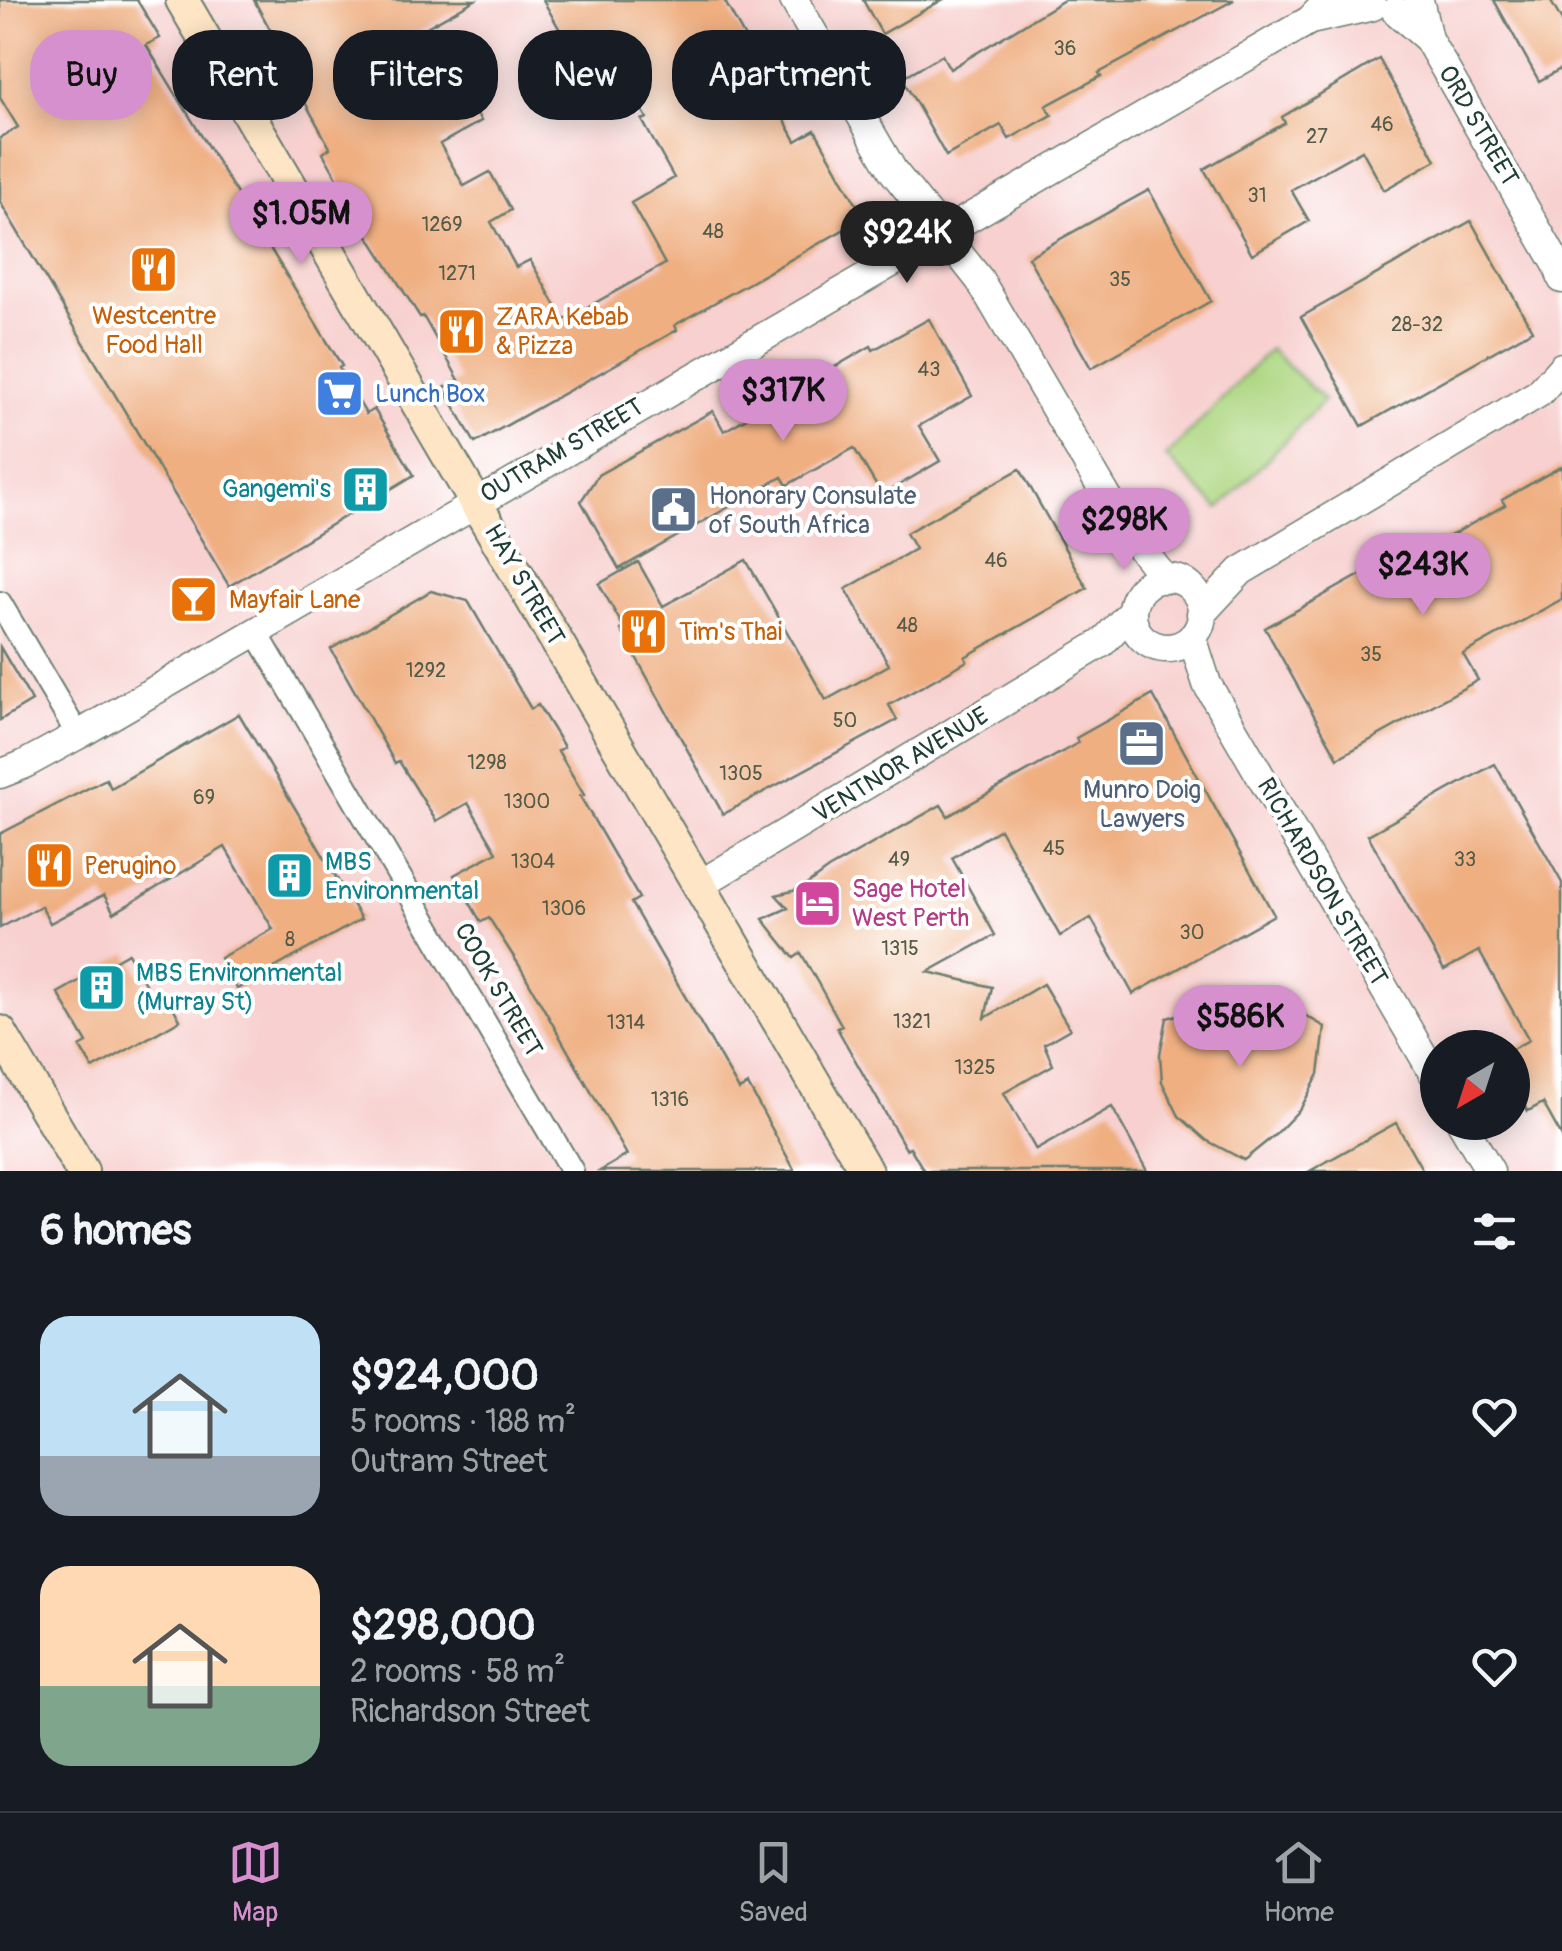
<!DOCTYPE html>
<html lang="en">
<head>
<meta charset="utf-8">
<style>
	:root { --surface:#171b24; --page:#242831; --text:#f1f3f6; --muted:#9ea1a6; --line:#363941; --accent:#d690ce }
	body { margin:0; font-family:Pangolin,sans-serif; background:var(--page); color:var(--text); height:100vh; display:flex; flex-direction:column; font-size:38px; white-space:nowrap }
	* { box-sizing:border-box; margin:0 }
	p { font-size:32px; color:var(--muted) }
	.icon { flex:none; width:55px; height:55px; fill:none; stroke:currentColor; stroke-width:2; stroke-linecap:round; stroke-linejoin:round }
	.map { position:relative; height:1171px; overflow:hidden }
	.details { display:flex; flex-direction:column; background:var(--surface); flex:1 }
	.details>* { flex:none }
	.banner { position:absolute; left:30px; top:30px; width:1000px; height:90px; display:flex; gap:20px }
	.needle { width:65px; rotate:219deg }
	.buttons { position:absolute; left:1420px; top:1030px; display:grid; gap:20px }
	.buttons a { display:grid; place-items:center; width:110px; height:110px; border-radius:50%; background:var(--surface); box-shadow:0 5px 25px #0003; font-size:50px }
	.price { position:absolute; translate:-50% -85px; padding:0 22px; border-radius:35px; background:var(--accent); color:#111; font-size:32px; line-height:65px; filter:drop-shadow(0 2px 5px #0008) }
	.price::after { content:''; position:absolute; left:50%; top:60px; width:30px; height:22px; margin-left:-15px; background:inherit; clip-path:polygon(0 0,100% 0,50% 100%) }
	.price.current { background:#222; color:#fff }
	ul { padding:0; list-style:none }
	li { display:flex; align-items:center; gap:30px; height:250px; padding:0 40px }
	li span { display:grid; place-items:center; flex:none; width:280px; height:200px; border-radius:30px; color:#555 }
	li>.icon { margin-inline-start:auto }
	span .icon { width:120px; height:120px; fill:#fffc; stroke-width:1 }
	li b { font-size:42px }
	h2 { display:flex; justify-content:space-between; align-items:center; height:120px; padding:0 40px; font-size:42px }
	.pill { padding:0 35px; border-radius:40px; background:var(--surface); box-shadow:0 5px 25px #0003; font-size:35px; line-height:90px }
	.pill.current { background:var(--accent); color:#111 }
	.tabs { display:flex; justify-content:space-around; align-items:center; height:140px; border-top:2px solid var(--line); background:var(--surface); font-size:28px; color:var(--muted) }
	.tabs a { display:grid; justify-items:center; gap:5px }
	.tabs .current { color:var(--accent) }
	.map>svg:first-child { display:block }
	.built { fill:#f7d0cf; fill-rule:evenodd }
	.grass { fill:#aed782; stroke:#668a5b; stroke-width:2.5 }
	.building { fill:#efaf81 }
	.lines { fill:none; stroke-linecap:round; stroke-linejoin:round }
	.minor-casing { stroke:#6a7b6f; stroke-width:26 }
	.tertiary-casing { stroke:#6a7b6f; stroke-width:31 }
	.secondary-casing { stroke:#6a7b6f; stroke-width:36 }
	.minor { stroke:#fff; stroke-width:22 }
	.tertiary { stroke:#fff; stroke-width:28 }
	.secondary { stroke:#fde5c5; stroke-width:32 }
	.labels { text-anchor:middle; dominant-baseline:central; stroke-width:8; stroke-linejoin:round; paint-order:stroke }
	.number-label { font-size:20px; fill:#535a47 }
	.street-label { font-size:25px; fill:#1f3d34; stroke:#fff }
	.food-label { font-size:25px; fill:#c56008; stroke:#fff; text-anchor:start }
	.shop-label { font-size:25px; fill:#366cbe; stroke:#fff; text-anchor:start }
	.culture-label { font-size:25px; fill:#0d838f; stroke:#fff; text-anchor:start }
	.service-label { font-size:25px; fill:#4e5e75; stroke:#fff; text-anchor:start }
	.hotel-label { font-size:25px; fill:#b23c85; stroke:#fff; text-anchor:start }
</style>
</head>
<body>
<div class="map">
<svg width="1562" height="1171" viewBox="0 0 1562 1171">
	<rect width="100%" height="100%" fill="#fff"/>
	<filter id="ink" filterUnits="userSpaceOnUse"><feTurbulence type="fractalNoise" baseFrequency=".01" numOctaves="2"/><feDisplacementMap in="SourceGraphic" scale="20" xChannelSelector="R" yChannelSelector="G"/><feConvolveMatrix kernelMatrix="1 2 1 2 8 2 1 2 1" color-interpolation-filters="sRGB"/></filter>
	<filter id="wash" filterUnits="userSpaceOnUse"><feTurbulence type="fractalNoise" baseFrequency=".0048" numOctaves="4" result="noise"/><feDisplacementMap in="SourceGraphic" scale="40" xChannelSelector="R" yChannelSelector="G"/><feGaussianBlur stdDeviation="2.25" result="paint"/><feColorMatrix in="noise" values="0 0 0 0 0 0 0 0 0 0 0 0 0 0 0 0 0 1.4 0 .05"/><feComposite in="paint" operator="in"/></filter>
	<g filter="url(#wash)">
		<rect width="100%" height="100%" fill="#f4efdc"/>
		<path class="built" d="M 0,0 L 1562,0 L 1562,1171 L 0,1171 ZM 1438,1048 L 1512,1048 L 1512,1122 L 1438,1122 Z"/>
		<path class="grass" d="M 1270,349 L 1324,400 L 1219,509 L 1166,457 Z"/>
		<g id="blocks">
			<path class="building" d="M 0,0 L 137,0 L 160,38 L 146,45 L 342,366 L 339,368 L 366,414 L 374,409 L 414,475 L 229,586 L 0,202 L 0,138 L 18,127 L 0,98 Z
				M 254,0 L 475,0 L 359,65 L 388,116 L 456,77 L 481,121 L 440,144 L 464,186 L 490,172 L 511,210 L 491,222 L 516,267 L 530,260 L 564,320 L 665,264 L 631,203 L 674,178 L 642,120 L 647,118 L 609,51 L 581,67 L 543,0 L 724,0 L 749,45 L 745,47 L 796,141 L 815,130 L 864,218 L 675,325 L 677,330 L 475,443 L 444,388 L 459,380 L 423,316 L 420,317 L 345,199 L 348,197 L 323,153 L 330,148 L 302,97 L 283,107 L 268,80 L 279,46 Z
				M 863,0 L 942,0 L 882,34 Z
				M 1064,0 L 1234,0 L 1099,73 L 1101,76 L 1046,106 L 1052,115 L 1009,139 L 1001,125 L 946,156 L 902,78 L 942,55 L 950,69 Z
				M 1494,0 L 1550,0 L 1562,21 L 1562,68 L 1539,81 Z
				M 1379,59 L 1436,160 L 1384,190 L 1362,150 L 1291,190 L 1309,221 L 1252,254 L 1204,169 L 1285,123 L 1282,117 Z
				M 1149,190 L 1211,301 L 1091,368 L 1028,257 Z
				M 1471,221 L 1532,330 L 1362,426 L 1301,317 Z
				M 929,319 L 972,396 L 919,426 L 940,461 L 882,495 L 854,448 L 787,485 L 782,477 L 619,569 L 581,501 L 598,475 L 713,411 L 724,431 L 871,346 L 873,350 Z
				M 1562,466 L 1562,599 L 1463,654 L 1478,680 L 1338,758 L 1265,628 L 1405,550 L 1409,559 L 1505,505 L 1502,500 Z
				M 1020,469 L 1087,588 L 965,657 L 967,661 L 889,705 L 897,720 L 723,814 L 621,630 L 624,628 L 599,584 L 638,562 L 663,606 L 746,560 L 826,700 L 889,665 L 846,589 L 915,549 L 906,533 Z
				M 431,591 L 468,601 L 531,709 L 538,705 L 564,747 L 558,751 L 584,795 L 580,796 L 639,898 L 631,903 L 739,1090 L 748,1085 L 795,1171 L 600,1171 L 627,1155 L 519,965 L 489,918 L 481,922 L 454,875 L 497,852 L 468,803 L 436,821 L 399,761 L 395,763 L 331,649 Z
				M 0,647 L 32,701 L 0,720 Z
				M 1153,695 L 1274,915 L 1133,994 L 1091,918 L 1060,936 L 1000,829 L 952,858 L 995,935 L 928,972 L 992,987 L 985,1018 L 1043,984 L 1070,1029 L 1044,1044 L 1053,1065 L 1004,1093 L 1036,1150 L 1112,1107 L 1147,1171 L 924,1171 L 910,1147 L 906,1149 L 867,1081 L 837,1028 L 842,1026 L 801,953 L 794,958 L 763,919 L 788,908 L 776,895 L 801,889 L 828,869 L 941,805 L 948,816 L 1078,743 L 1076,738 Z
				M 239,714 L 361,919 L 237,989 L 220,958 L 273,929 L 225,847 L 114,913 L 104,895 L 50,923 L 41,906 L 0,928 L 0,834 L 106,779 L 111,788 Z
				M 1495,764 L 1562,883 L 1562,1137 L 1543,1103 L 1528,1111 L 1512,1083 L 1512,1049 L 1529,1040 L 1479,951 L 1444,970 L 1368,835 Z
				M 128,953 L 156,1004 L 168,998 L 180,1020 L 93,1069 L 80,1047 L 87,1043 L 58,993 Z
				M 1244,999 L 1290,1007 L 1325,1027 L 1319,1074 L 1301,1108 L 1276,1134 L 1244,1160 L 1206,1140 L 1179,1116 L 1162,1082 L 1160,1054 L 1167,1018 L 1212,1004 Z
				M 1396,1123 L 1423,1171 L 1310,1171 Z"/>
		</g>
	</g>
	<g filter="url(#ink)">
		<use href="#blocks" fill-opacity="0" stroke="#6a7b6f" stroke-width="2.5"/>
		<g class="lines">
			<defs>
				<path id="minor" d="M 0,603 L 78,735
					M 255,630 L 572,1171"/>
				<path id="tertiary" d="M 794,0 L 893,171 L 979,279 L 1127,531 L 1165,579
					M 1419,0 L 1428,39 L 1558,266 L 1562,279
					M 1396,11 L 1428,39
					M 1310,20 L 1373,6
					M1132 613a35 35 0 1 1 70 0a35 35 0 1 1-70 0Z
					M 1201,614 L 1241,571 L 1539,393 L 1562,367
					M 1192,637 L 1207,684 L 1438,1081
					M 0,774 L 23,765 L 78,735 L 1310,20 L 1329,0
					M 699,885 L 1102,643 L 1132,611
					M 1461,1122 L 1490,1171"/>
				<path id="secondary" d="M 182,0 L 866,1171
					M 0,1032 L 82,1171"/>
			</defs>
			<use href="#minor" class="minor-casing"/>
			<use href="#tertiary" class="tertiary-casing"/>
			<use href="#secondary" class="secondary-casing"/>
			<use href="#minor" class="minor"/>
			<use href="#tertiary" class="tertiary"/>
			<use href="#secondary" class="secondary"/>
		</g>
	</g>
	<defs>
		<symbol id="restaurant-square" viewBox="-11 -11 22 22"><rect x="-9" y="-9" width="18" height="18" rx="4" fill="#e8710a" stroke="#fff"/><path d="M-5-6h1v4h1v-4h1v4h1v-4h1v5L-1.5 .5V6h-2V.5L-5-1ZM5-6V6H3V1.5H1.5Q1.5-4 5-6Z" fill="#fff"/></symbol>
		<symbol id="supermarket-square" viewBox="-11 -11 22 22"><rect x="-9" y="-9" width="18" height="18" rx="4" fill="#3f7fe0" stroke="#fff"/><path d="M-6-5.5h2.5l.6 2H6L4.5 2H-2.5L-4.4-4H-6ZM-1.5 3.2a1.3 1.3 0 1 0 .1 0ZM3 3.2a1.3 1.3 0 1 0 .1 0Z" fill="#fff"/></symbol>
		<symbol id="building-square" viewBox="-11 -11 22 22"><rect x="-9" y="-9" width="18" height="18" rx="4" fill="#0f9aa8" stroke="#fff"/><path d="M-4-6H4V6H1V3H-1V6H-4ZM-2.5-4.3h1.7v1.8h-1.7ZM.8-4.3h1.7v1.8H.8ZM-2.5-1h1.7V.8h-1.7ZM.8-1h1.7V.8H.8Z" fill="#fff"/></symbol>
		<symbol id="civic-square" viewBox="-11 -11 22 22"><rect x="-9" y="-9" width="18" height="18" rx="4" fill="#5c6f8a" stroke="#fff"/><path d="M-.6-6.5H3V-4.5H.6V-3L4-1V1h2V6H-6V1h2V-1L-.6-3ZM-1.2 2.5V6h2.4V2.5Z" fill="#fff"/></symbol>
		<symbol id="bar-square" viewBox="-11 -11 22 22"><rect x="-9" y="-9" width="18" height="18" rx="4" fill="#e8710a" stroke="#fff"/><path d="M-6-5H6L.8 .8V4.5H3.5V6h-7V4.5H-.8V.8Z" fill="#fff"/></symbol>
		<symbol id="office-square" viewBox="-11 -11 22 22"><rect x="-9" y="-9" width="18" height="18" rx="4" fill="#5c6f8a" stroke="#fff"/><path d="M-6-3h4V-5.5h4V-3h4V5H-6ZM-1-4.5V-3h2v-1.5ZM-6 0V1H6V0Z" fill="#fff"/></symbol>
		<symbol id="hotel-square" viewBox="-11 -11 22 22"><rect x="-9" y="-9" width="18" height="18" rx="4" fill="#d1479c" stroke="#fff"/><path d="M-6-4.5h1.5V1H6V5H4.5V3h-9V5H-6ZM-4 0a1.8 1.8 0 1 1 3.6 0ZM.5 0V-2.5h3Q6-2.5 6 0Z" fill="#fff"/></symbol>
	</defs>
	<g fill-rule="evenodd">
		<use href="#restaurant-square" x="126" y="242" width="55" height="55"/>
		<use href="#restaurant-square" x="434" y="304" width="55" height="55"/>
		<use href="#supermarket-square" x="312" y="366" width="55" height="55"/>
		<use href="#building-square" x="338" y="462" width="55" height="55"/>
		<use href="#civic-square" x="646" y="482" width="55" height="55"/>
		<use href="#bar-square" x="166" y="572" width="55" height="55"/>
		<use href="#restaurant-square" x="616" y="604" width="55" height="55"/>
		<use href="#office-square" x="1114" y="716" width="55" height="55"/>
		<use href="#restaurant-square" x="22" y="838" width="55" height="55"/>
		<use href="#building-square" x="262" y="848" width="55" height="55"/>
		<use href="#hotel-square" x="790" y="876" width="55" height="55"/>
		<use href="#building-square" x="74" y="960" width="55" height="55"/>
	</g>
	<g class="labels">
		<g class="number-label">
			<text x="1065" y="48">36</text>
			<text x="1382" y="124">46</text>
			<text x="1317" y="136">27</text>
			<text x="1257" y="195">31</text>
			<text x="442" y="224">1269</text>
			<text x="713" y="231">48</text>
			<text x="457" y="273">1271</text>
			<text x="1120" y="279">35</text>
			<text x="1417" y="324">28-32</text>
			<text x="929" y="369">43</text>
			<text x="996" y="560">46</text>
			<text x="907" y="625">48</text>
			<text x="1371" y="654">35</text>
			<text x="426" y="670">1292</text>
			<text x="845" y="720">50</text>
			<text x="487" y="762">1298</text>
			<text x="741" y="773">1305</text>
			<text x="204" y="797">69</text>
			<text x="527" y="801">1300</text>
			<text x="1054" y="848">45</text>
			<text x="899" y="859">49</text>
			<text x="1465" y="859">33</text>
			<text x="533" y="861">1304</text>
			<text x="564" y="908">1306</text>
			<text x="1192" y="932">30</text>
			<text x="290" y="939">8</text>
			<text x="900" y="948">1315</text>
			<text x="912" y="1021">1321</text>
			<text x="626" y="1022">1314</text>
			<text x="975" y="1067">1325</text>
			<text x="670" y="1099">1316</text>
		</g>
		<g class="street-label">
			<text transform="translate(1478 126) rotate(60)">ORD STREET</text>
			<text transform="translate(562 451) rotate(-30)">OUTRAM STREET</text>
			<text transform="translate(524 585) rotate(60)">HAY STREET</text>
			<text transform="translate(901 765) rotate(-31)">VENTNOR AVENUE</text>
			<text transform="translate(1322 882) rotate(60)">RICHARDSON STREET</text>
			<text transform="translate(498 990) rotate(60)">COOK STREET</text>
		</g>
		<g class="food-label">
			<text x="154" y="316" text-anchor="middle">Westcentre<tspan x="154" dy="29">Food Hall</tspan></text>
			<text x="496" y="317">ZARA Kebab<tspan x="496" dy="29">&amp; Pizza</tspan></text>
			<text x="229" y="600">Mayfair Lane</text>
			<text x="679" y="632">Tim's Thai</text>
			<text x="84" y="866">Perugino</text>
		</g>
		<g class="shop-label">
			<text x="375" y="394">Lunch Box</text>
		</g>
		<g class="culture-label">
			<text x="331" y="489" text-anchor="end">Gangemi's</text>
			<text x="325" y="862">MBS<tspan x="325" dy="29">Environmental</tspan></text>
			<text x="136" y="973">MBS Environmental<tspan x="136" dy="29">(Murray St)</tspan></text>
		</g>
		<g class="service-label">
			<text x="709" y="496">Honorary Consulate<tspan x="709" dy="29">of South Africa</tspan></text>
			<text x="1142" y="790" text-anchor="middle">Munro Doig<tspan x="1142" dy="29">Lawyers</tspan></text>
		</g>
		<g class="hotel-label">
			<text x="852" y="889">Sage Hotel<tspan x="852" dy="29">West Perth</tspan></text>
		</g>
	</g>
</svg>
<div class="buttons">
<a><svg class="needle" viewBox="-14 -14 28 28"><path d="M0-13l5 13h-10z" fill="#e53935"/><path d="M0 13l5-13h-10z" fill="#9ea1a6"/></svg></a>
</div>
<b class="price" style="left:301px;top:267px">$1.05M</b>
<b class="price current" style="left:907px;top:286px">$924K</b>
<b class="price" style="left:783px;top:444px">$317K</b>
<b class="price" style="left:1124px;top:573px">$298K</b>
<b class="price" style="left:1423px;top:618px">$243K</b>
<b class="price" style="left:1240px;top:1070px">$586K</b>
<div class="banner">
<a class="pill current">Buy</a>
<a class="pill">Rent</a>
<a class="pill">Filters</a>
<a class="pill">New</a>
<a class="pill">Apartment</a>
</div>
</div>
<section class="details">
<h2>6 homes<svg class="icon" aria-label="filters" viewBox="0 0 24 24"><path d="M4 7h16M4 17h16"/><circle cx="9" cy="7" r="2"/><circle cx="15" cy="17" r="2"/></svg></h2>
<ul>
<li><span style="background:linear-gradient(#bfe0f5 70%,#9aa5b1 0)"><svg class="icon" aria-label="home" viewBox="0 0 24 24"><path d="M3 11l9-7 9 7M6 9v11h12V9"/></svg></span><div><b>$924,000</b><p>5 rooms · 188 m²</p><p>Outram Street</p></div><svg class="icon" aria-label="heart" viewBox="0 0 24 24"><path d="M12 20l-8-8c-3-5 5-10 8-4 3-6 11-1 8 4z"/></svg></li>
<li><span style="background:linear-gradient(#ffd9b3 60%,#7fa58c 0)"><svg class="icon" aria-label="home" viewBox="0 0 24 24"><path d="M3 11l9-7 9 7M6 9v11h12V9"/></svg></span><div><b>$298,000</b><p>2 rooms · 58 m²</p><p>Richardson Street</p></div><svg class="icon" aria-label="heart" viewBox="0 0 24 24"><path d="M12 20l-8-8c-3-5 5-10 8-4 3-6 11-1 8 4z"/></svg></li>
</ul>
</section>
<nav class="tabs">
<a class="current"><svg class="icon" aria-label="map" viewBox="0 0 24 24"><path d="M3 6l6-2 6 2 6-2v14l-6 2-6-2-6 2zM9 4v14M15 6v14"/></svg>Map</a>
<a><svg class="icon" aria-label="saved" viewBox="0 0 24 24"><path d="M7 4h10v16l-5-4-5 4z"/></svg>Saved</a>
<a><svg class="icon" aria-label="home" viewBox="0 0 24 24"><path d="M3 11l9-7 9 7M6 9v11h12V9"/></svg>Home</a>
</nav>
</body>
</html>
